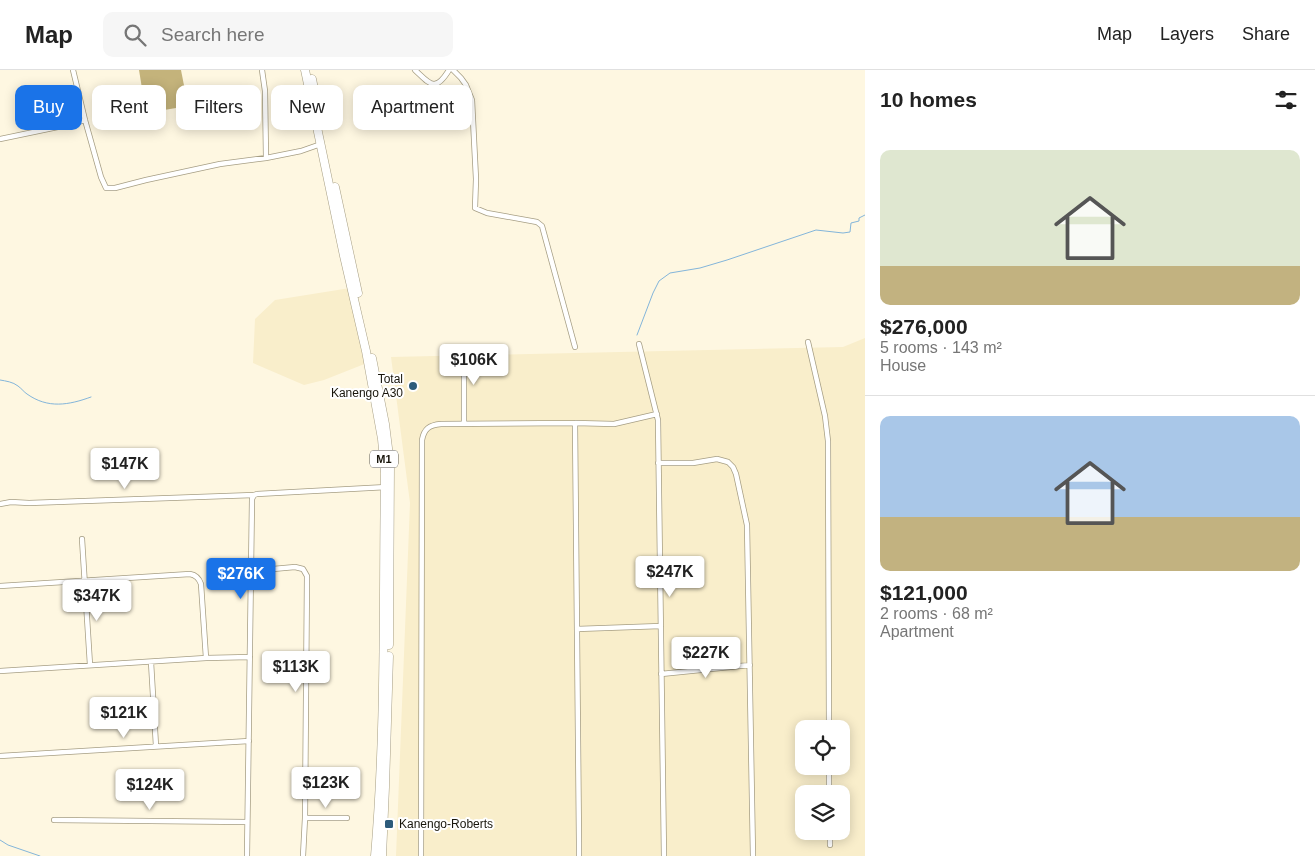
<!DOCTYPE html>
<html lang="en">
<head>
<meta charset="utf-8">
<style>
	:root { --surface:#fff; --page:#f6f6f6; --text:#222; --muted:#767676; --line:#e0e0e0; --accent:#1a73e8 }
	body { margin:0; font-family:Helvetica,sans-serif; background:var(--page); color:var(--text); height:100vh; display:flex; flex-direction:column; font-size:19px; white-space:nowrap }
	* { box-sizing:border-box; margin:0 }
	p { font-size:16px; color:var(--muted) }
	.icon { flex:none; width:28px; height:28px; fill:none; stroke:currentColor; stroke-width:2; stroke-linecap:round; stroke-linejoin:round }
	.map { position:relative; flex:1; overflow:hidden }
	.panel { display:flex; flex-direction:column; background:var(--surface); width:450px }
	.panel>* { flex:none }
	.guide { position:absolute; left:15px; top:15px; width:475px; height:45px; display:flex; gap:10px }
	.fabs { position:absolute; left:795px; top:650px; display:grid; gap:10px }
	.fabs a { display:grid; place-items:center; width:55px; height:55px; border-radius:10px; background:var(--surface); box-shadow:0 2px 12px #0003; font-size:25px }
	.price { position:absolute; translate:-50% -42px; padding:0 11px; border-radius:5px; background:#fff; color:#222; font-size:16px; line-height:32px; filter:drop-shadow(0 1px 2px #0008) }
	.price::after { content:''; position:absolute; left:50%; top:30px; width:15px; height:11px; margin-left:-8px; background:inherit; clip-path:polygon(0 0,100% 0,50% 100%) }
	.price.current { background:var(--accent); color:#fff }
	ul { padding:0; list-style:none }
	li { display:grid; align-content:center; gap:10px; height:265px; padding:0 15px }
	li+li { border-top:1px solid var(--line) }
	li span { display:grid; place-items:center; height:155px; border-radius:10px; color:#555 }
	li>.icon { margin-inline-start:auto }
	span .icon { width:90px; height:90px; fill:#fffc; stroke-width:1 }
	li b { font-size:21px }
	h2 { display:flex; justify-content:space-between; align-items:center; height:60px; padding:0 15px; font-size:21px }
	.tag { padding:0 18px; border-radius:10px; background:var(--surface); box-shadow:0 2px 12px #0003; font-size:18px; line-height:45px }
	.tag.current { background:var(--accent); color:#fff }
	header { display:flex; align-items:center; gap:30px; box-sizing:border-box; height:70px; padding:0 25px; background:var(--surface); border-bottom:1px solid var(--line) }
	header strong { font-size:24px }
	nav { display:flex; gap:28px; margin-inline-start:auto; font-size:18px }
	.search { width:350px; height:45px; background:var(--page); display:flex; align-items:center; gap:12px; box-sizing:border-box; padding:0 18px; border-radius:10px; color:var(--muted); font-size:19px }
	main { display:flex; flex:1; min-height:0 }
	.map>svg:first-child { display:block }
	.built { fill:#f9eecb; fill-rule:evenodd }
	.forest { fill:#c4b37b }
	.lines { fill:none; stroke-linecap:round; stroke-linejoin:round }
	.stream { stroke:#83b5da; stroke-width:1 }
	.minor-casing { stroke:#a69e84; stroke-width:6 }
	.trunk-casing { stroke:#a69e84; stroke-width:9 }
	.minor { stroke:#fff; stroke-width:4.5 }
	.trunk { stroke:#fff; stroke-width:8 }
	.poi-dot { fill:#2d5b7b; stroke:#fff; stroke-width:2 }
	.labels { text-anchor:middle; dominant-baseline:central; stroke-width:4; stroke-linejoin:round; paint-order:stroke }
	.shield { fill:#fff; stroke:#5d5b54; stroke-width:1 }
	.shield-label { font-size:11px; font-weight:bold; fill:#18150b }
	.poi-label { font-size:12px; fill:#18150b; stroke:#fff; text-anchor:end }
</style>
</head>
<body>
<header>
<strong>Map</strong>
<div class="search"><svg class="icon" aria-label="search" viewBox="0 0 24 24"><circle cx="10" cy="10" r="6"/><path d="M15 15l6 6"/></svg>Search here</div>
<nav><a>Map</a><a>Layers</a><a>Share</a></nav>
</header>
<main>
<div class="map">
<svg width="865" height="786" viewBox="0 0 865 786">
	<rect width="100%" height="100%" fill="#fef7e1"/>
	<path class="built" d="M 350,218 L 367,293 L 324,310 L 304,315 L 253,293 L 255,249 L 275,230 Z
		M 865,268 L 865,786 L 396,786 L 410,433 L 391,287 L 843,277 ZM 804,659 L 841,659 L 841,696 L 804,696 ZM 804,724 L 841,724 L 841,761 L 804,761 Z"/>
	<path class="forest" d="M 139,0 L 181,0 L 188,36 L 146,43 Z"/>
	<g class="lines">
		<path class="stream" d="M 637,265 L 653,223 L 659,211 L 670,203 L 700,198 L 727,190 L 816,160 L 843,163 L 850,162 L 851,153 L 859,151 L 859,148 L 865,145
			M 0,310 C 6,311 13,312 18,316 C 22,319 24,322 27,324 C 48,339 69,335 91,327
			M 0,770 L 8,775 L 40,786"/>
		<defs>
			<path id="minor" d="M 73,0 L 85,50 L 101,107 L 106,118 L 115,118 L 146,110 L 220,94 L 266,88 L 301,81 L 321,74
				M 262,0 L 265,21 L 266,88
				M 415,0 C 430,14 435,23 449,0
				M 453,0 L 461,8 L 466,15 L 472,30 L 476,109 L 475,138 L 487,143 L 537,152 L 542,156 L 575,277
				M 0,69 L 72,54 L 85,50
				M 808,272 L 825,346 L 828,371 L 829,659
				M 639,274 L 658,350 L 664,786
				M 464,279 L 464,354
				M 575,353 L 579,772 L 579,786
				M 658,393 L 693,393 L 717,389 L 728,392 L 733,397 L 736,404 L 747,455 L 753,786
				M 0,434 L 11,432 L 29,433 L 254,425
				M 82,469 L 90,595
				M 251,501 L 295,497 L 303,499 L 307,506 L 305,748 L 303,786
				M 0,516 L 190,504 C 196,505 199,508 201,514 L 206,588
				M 577,559 L 661,556
				M 151,592 L 156,676
				M 0,601 L 206,588 L 250,587
				M 661,604 L 750,595
				M 0,686 L 249,671
				M 829,696 L 829,724
				M 305,748 L 347,748
				M 54,750 L 247,752
				M 830,761 L 830,775
				M 247,786 L 252,429 L 254,425 L 257,424 L 387,417
				M 421,786 L 422,370 C 424,359 429,355 441,354 L 575,353 L 614,354 L 657,344"/>
			<path id="trunk" d="M 305,0 L 344,186 L 366,281 L 382,369 L 385,403 C 383,531 386,659 375,786
				M 312,9 L 320,49
				M 335,117 L 358,223
				M 372,288 L 385,354 L 390,394 L 389,575
				M 382,786 L 385,717 L 389,586"/>
		</defs>
		<use href="#minor" class="minor-casing"/>
		<use href="#trunk" class="trunk-casing"/>
		<use href="#minor" class="minor"/>
		<use href="#trunk" class="trunk"/>
	</g>
	<g class="poi-dot">
		<circle cx="413" cy="316" r="5"/>
		<rect x="384" y="749" width="10" height="10" rx="2.5"/>
	</g>
	<g class="labels">
		<rect class="shield" x="370" y="380.5" width="28" height="17" rx="4"/>
		<g class="shield-label">
			<text x="384" y="389">M1</text>
		</g>
		<g class="poi-label">
			<text x="403" y="309">Total<tspan x="403" dy="14">Kanengo A30</tspan></text>
			<text x="399" y="754" text-anchor="start">Kanengo-Roberts</text>
		</g>
	</g>
</svg>
<div class="fabs">
<a><svg class="icon" aria-label="locate" viewBox="0 0 24 24"><circle cx="12" cy="12" r="6"/><path d="M12 2v4M12 18v4M2 12h4M18 12h4"/></svg></a>
<a><svg class="icon" aria-label="layers" viewBox="0 0 24 24"><path d="M12 4l9 5-9 5-9-5zM3 14l9 5 9-5"/></svg></a>
</div>
<b class="price" style="left:474px;top:316px">$106K</b>
<b class="price" style="left:125px;top:420px">$147K</b>
<b class="price" style="left:670px;top:528px">$247K</b>
<b class="price current" style="left:241px;top:530px">$276K</b>
<b class="price" style="left:97px;top:552px">$347K</b>
<b class="price" style="left:706px;top:609px">$227K</b>
<b class="price" style="left:296px;top:623px">$113K</b>
<b class="price" style="left:124px;top:669px">$121K</b>
<b class="price" style="left:326px;top:739px">$123K</b>
<b class="price" style="left:150px;top:741px">$124K</b>
<div class="guide">
<a class="tag current">Buy</a>
<a class="tag">Rent</a>
<a class="tag">Filters</a>
<a class="tag">New</a>
<a class="tag">Apartment</a>
</div>
</div>
<section class="panel">
<h2>10 homes<svg class="icon" aria-label="filters" viewBox="0 0 24 24"><path d="M4 7h16M4 17h16"/><circle cx="9" cy="7" r="2"/><circle cx="15" cy="17" r="2"/></svg></h2>
<ul>
<li><span style="background:linear-gradient(#dfe7d0 75%,#c2b280 0)"><svg class="icon" aria-label="home" viewBox="0 0 24 24"><path d="M3 11l9-7 9 7M6 9v11h12V9"/></svg></span><div><b>$276,000</b><p>5 rooms · 143 m²</p><p>House</p></div></li>
<li><span style="background:linear-gradient(#a9c7e8 65%,#c2b280 0)"><svg class="icon" aria-label="home" viewBox="0 0 24 24"><path d="M3 11l9-7 9 7M6 9v11h12V9"/></svg></span><div><b>$121,000</b><p>2 rooms · 68 m²</p><p>Apartment</p></div></li>
</ul>
</section>
</main>
</body>
</html>
